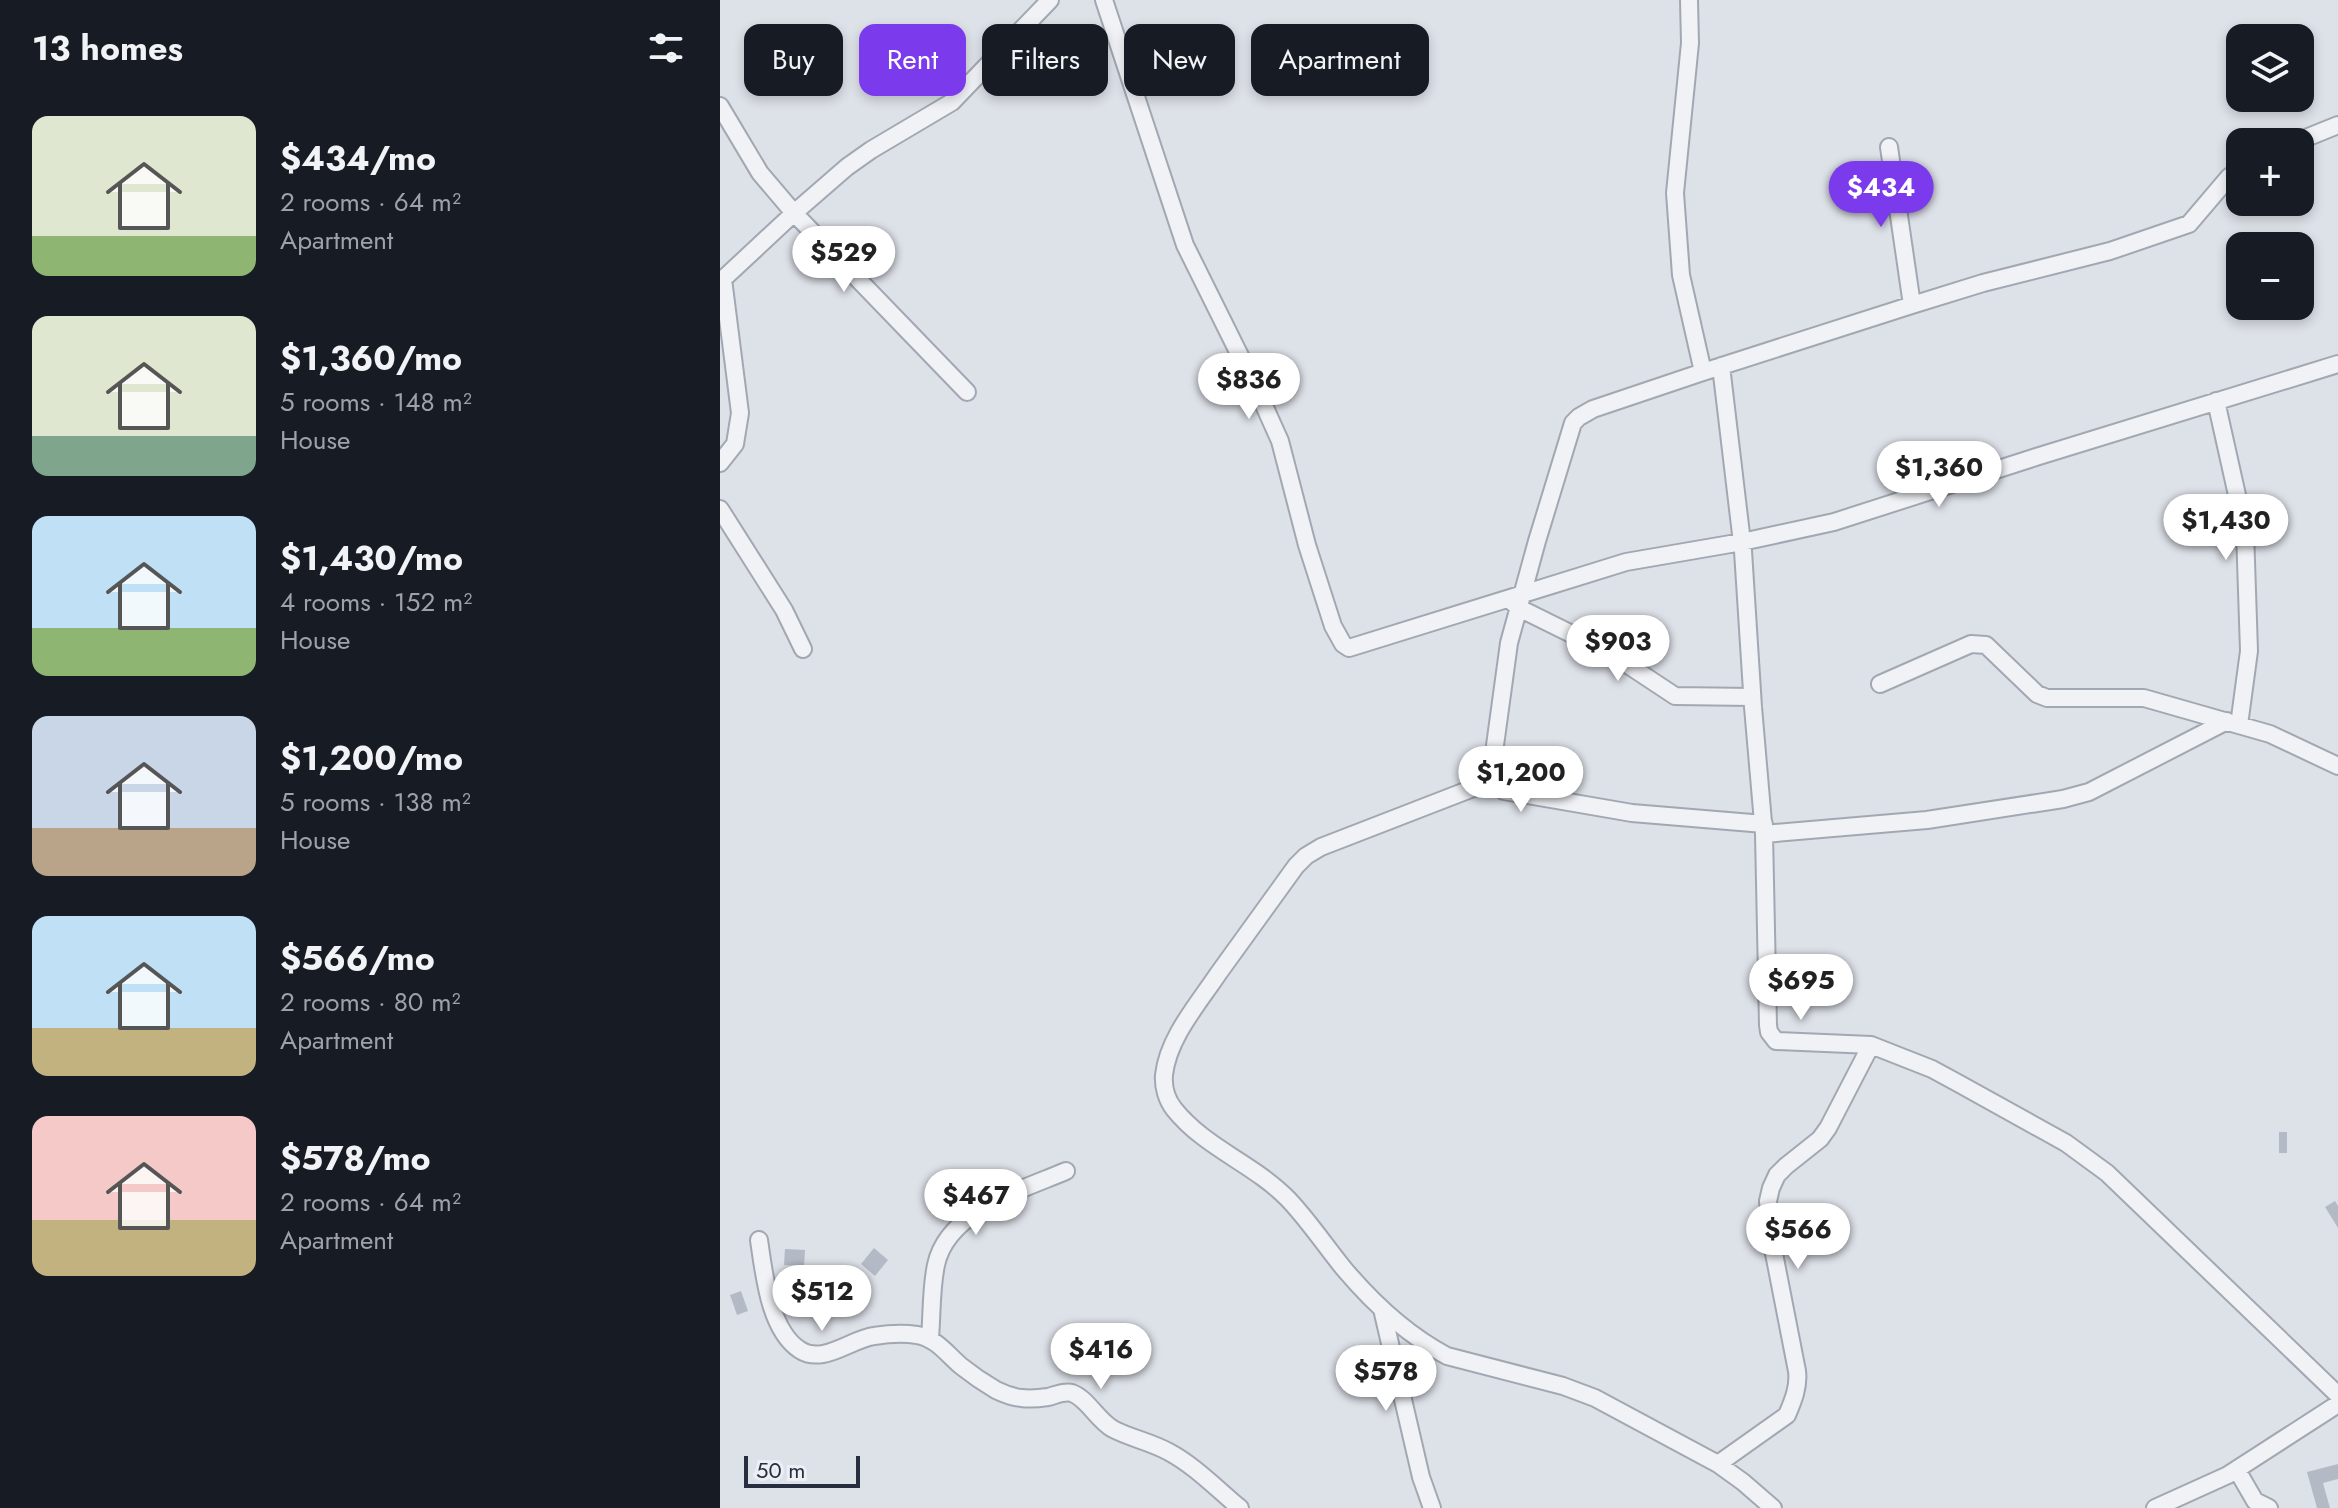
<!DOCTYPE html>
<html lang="en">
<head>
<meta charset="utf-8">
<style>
	:root { --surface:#171b24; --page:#20242c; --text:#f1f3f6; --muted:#9ea1a6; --accent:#7c3aed }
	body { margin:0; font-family:Jost,sans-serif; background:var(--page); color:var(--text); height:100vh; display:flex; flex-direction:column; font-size:30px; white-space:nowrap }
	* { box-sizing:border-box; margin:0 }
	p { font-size:26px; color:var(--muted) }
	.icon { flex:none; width:44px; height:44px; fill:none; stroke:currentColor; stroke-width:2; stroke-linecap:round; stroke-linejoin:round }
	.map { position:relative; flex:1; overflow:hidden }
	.details { display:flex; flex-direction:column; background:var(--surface); width:720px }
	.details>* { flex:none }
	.hud { position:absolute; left:24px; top:24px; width:760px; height:72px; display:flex; gap:16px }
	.fabs { position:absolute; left:1506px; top:24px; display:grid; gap:16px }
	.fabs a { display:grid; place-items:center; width:88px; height:88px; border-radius:16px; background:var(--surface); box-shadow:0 4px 12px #0003; font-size:40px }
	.scale { position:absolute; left:24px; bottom:20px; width:116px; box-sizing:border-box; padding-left:8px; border:4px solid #262e3f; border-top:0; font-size:22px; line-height:28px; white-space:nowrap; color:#262e3f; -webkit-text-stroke:6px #ecf0f5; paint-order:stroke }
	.price { position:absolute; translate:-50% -68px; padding:0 18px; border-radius:28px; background:#fff; color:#222; font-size:26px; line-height:52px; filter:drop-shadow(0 2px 4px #0008) }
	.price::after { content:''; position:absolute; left:50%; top:48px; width:24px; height:18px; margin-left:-12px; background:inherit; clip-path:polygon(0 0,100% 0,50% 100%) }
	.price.on { background:var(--accent); color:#fff }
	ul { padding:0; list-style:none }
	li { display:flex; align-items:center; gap:24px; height:200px; padding:0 32px }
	li span { display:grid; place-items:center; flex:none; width:224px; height:160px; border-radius:16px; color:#555 }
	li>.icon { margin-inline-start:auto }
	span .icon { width:96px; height:96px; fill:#fffc; stroke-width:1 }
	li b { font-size:34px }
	h2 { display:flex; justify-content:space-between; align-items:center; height:96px; padding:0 32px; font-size:34px }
	.chip { padding:0 28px; border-radius:16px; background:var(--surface); box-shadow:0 4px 12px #0003; font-size:28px; line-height:72px }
	.chip.on { background:var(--accent); color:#fff }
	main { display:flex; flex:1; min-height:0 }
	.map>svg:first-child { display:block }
	.building { fill:#b4bac5 }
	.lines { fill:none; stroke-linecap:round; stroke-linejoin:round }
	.minor-casing { stroke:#a2a8b2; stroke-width:20 }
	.minor { stroke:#f0f2f6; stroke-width:16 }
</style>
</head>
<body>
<main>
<section class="details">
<h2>13 homes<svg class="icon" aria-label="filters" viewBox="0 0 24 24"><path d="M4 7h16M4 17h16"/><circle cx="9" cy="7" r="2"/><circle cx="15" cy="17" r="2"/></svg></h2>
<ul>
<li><span style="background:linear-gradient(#dfe7d0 75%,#8fb573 0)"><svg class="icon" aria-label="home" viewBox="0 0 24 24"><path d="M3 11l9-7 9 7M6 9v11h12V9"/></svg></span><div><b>$434/mo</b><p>2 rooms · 64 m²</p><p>Apartment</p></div></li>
<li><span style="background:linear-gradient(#dfe7d0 75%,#7fa58c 0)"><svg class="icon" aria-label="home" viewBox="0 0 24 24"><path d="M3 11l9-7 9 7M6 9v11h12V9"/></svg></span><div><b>$1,360/mo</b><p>5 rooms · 148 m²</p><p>House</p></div></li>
<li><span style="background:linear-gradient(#bfe0f5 70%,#8fb573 0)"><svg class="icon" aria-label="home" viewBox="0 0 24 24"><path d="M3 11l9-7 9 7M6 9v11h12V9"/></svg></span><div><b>$1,430/mo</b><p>4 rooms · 152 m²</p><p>House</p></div></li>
<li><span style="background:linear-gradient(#c9d6e8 70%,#b9a48a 0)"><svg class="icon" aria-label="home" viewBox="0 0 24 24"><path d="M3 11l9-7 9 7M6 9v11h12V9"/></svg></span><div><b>$1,200/mo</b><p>5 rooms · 138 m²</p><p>House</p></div></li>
<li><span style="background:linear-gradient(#bfe0f5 70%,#c2b280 0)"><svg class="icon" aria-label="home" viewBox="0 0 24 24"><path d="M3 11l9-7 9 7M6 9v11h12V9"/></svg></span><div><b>$566/mo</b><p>2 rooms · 80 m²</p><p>Apartment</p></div></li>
<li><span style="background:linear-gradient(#f6c9c9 65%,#c2b280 0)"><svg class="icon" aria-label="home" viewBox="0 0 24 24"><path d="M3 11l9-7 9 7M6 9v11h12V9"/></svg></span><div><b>$578/mo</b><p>2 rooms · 64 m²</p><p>Apartment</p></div></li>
</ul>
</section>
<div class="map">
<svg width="1618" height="1508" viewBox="0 0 1618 1508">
	<rect width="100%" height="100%" fill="#dde1e8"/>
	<path class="building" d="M 1559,1132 L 1567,1132 L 1567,1153 L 1559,1153 Z
		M 1615,1201 L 1618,1206 L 1618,1228 L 1605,1207 Z
		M 154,1248 L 168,1260 L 155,1276 L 141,1264 Z
		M 65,1249 L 85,1250 L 84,1266 L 64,1265 Z
		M 97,1274 L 110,1274 L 110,1289 L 97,1288 Z
		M 142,1277 L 146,1285 L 128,1293 L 124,1284 Z
		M 21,1291 L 28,1311 L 17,1315 L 10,1295 Z
		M 1618,1464 L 1618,1479 L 1603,1483 L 1610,1508 L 1597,1508 L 1587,1472 Z"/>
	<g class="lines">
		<defs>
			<path id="minor" d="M 384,0 L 465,245 L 538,392 L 560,441 L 587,545 L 613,626 L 623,644 L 629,648 L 906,562 L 1022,542 L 1114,522 L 1316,457 L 1618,364
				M 969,0 L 970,43 L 955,193 L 961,275 L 983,372
				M 0,106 L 40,173 L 74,213 L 127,167 L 151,150 L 232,102 L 330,0
				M 1576,142 L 1618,125
				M 1169,147 L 1192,305
				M 0,282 L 74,213 L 247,392
				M 1001,366 L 1023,551 L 1033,707 L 1044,834 L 1048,1025 L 1049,1032 L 1056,1041 L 1151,1045 L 1212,1069 L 1236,1082 L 1346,1143 L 1387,1173 L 1618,1395
				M 1496,401 L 1525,531 L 1529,651 L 1519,725
				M 0,463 L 15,444 L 20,413 L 3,279
				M 0,509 L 64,610 L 83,649
				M 792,602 L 799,608 L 890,653 L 955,696 L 1032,697
				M 1160,684 L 1251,644 L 1266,645 L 1317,694 L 1327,698 L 1424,698 L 1550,734 L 1618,766
				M 774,780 L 601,847 L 586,856 L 576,866 C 550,902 524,938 498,974 C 478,1004 448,1038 444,1075 C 443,1087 447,1100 454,1109 C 485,1148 534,1164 568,1199 C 589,1221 606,1247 625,1270 C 653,1303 689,1336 727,1356 L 843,1386 L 875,1398 L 998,1464 L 1023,1482 L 1053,1508
				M 1044,824 L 912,813 L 784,791 L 774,780 L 773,760 L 789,643 L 817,541 L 853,423 L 859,417 L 873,409 L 983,372 L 1192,305 L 1263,283 L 1390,251 L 1469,224 L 1509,177 L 1520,169
				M 1044,834 L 1207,820 L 1343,799 L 1369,792 L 1507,721
				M 39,1240 C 44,1273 49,1330 80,1350 C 103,1365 131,1339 154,1336 C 167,1334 184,1333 197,1335 C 216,1338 227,1354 241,1366 C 251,1374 264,1383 276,1390 C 294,1399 308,1400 328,1397 C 336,1395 344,1391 352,1393 C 368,1399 377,1420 393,1429 C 410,1438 431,1442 449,1452 C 475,1466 497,1489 520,1508
				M 662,1309 L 701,1477 L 712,1508
				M 210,1338 C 212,1314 211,1288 216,1265 C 227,1211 302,1190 346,1171
				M 998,1464 L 1067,1415 C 1073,1401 1079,1387 1077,1371 L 1051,1238 L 1048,1201 L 1051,1188 L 1057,1175 L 1066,1166 L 1100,1139 L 1108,1128 L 1151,1045
				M 1517,1470 L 1535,1501 L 1549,1508
				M 1435,1508 L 1508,1475 L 1618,1404"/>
		</defs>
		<use href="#minor" class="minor-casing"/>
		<use href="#minor" class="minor"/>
	</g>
</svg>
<div class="fabs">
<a><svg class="icon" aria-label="layers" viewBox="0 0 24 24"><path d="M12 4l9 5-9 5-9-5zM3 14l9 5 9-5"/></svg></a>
<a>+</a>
<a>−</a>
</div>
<div class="scale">50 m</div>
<b class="price on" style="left:1161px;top:229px">$434</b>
<b class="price" style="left:124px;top:294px">$529</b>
<b class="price" style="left:529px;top:421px">$836</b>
<b class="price" style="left:1219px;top:509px">$1,360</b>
<b class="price" style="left:1506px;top:562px">$1,430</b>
<b class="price" style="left:898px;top:683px">$903</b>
<b class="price" style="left:801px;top:814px">$1,200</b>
<b class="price" style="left:1081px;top:1022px">$695</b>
<b class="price" style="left:256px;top:1237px">$467</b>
<b class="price" style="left:1078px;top:1271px">$566</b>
<b class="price" style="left:102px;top:1333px">$512</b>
<b class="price" style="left:381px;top:1391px">$416</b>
<b class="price" style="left:666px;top:1413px">$578</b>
<div class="hud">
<a class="chip">Buy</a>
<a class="chip on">Rent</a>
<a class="chip">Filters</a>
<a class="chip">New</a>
<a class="chip">Apartment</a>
</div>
</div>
</main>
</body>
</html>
